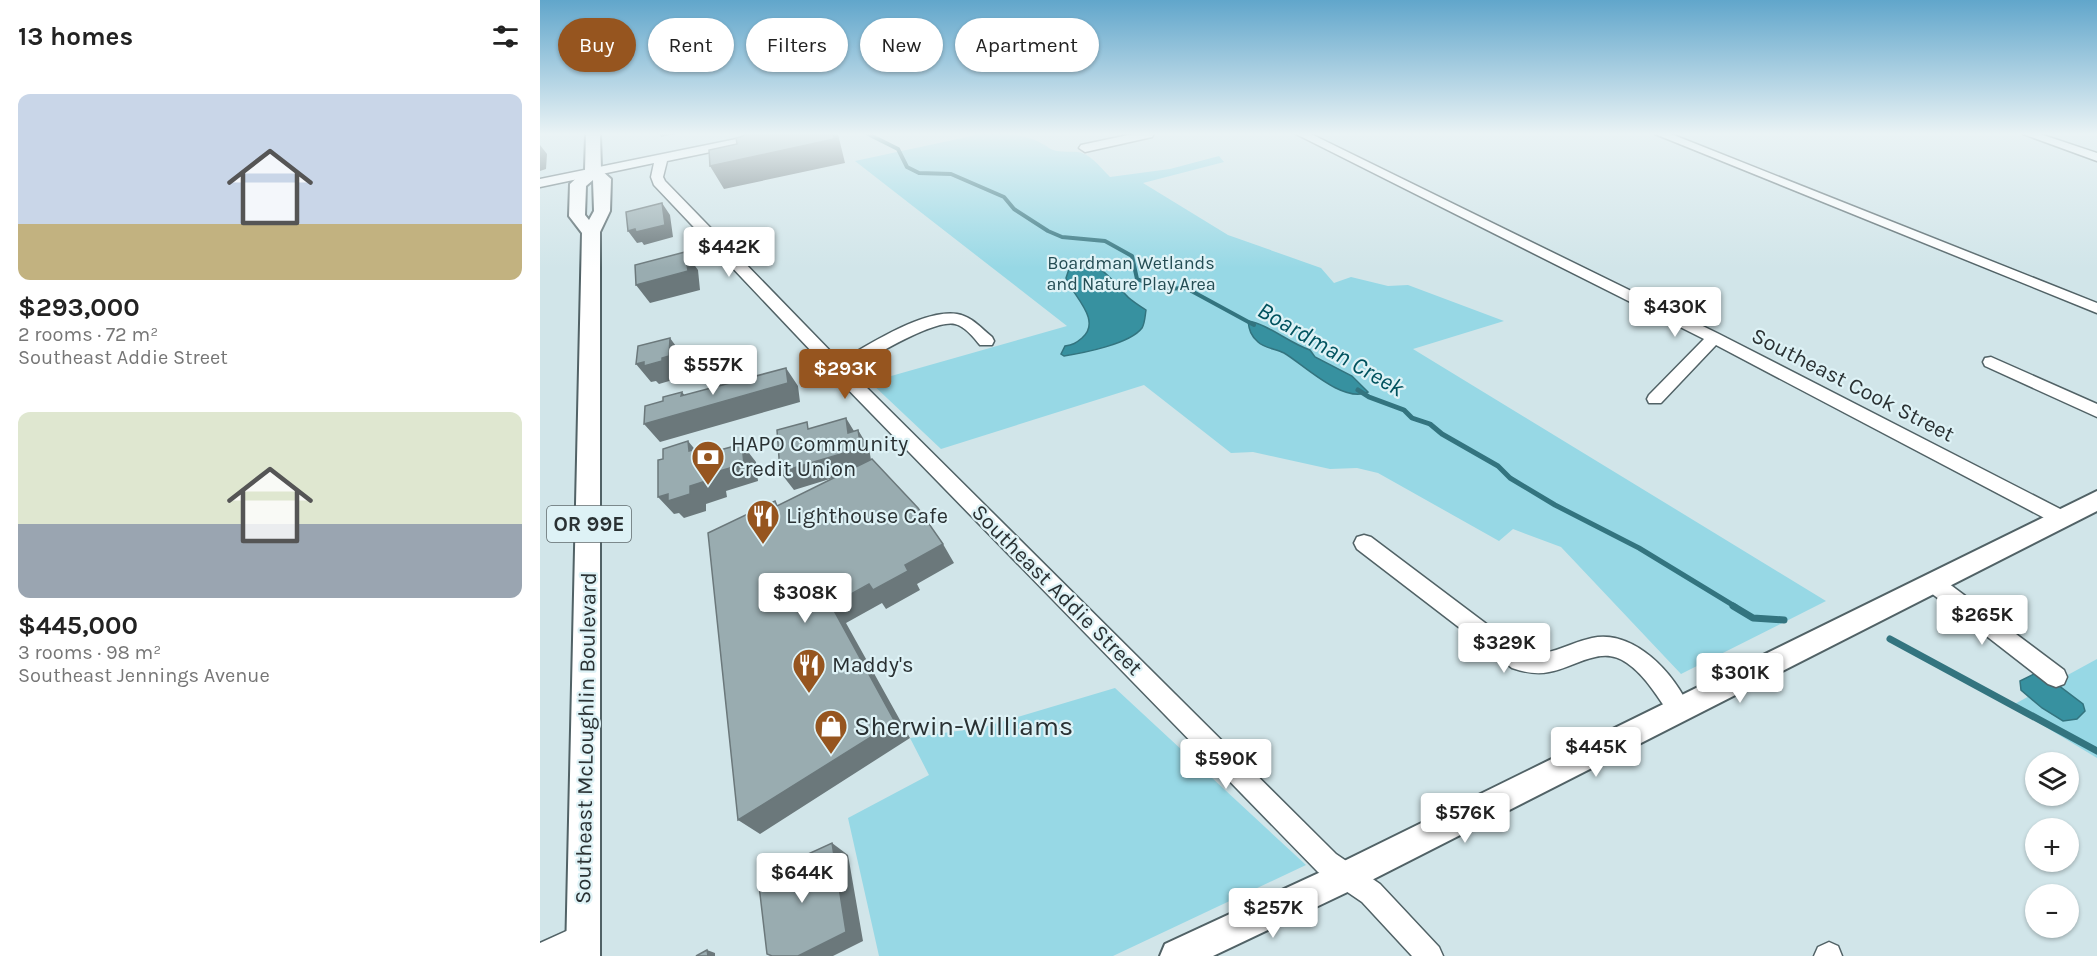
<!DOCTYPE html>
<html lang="en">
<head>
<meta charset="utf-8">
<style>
	:root { --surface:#fff; --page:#f6f6f6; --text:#222; --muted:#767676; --accent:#96551f }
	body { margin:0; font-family:Karla,sans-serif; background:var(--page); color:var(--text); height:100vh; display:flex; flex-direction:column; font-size:22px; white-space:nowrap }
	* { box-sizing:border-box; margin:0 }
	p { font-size:20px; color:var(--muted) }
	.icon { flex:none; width:33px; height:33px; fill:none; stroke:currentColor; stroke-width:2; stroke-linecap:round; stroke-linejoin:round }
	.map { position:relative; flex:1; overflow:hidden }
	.details { display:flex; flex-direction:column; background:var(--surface); width:540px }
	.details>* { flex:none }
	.hud { position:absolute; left:18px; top:18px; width:570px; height:54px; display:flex; gap:12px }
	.fabs { position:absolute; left:1485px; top:752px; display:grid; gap:12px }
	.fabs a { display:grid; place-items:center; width:54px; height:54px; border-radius:50%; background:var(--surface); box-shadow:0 2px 4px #0004; font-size:30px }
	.price { position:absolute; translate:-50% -51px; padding:0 14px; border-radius:6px; background:#fff; color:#222; font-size:20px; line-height:39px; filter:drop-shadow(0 2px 3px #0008) }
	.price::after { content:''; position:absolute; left:50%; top:36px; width:18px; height:14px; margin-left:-9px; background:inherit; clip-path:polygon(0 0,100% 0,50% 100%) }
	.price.current { background:var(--accent); color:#fff }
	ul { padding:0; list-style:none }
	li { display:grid; align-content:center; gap:12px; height:318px; padding:0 18px }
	li span { display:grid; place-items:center; height:186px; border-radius:12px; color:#555 }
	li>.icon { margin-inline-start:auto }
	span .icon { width:108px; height:108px; fill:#fffc; stroke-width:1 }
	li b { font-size:26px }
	h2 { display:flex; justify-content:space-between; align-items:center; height:72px; padding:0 18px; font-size:26px }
	.chip { padding:0 21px; border-radius:27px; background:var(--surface); box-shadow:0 2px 4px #0004; font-size:21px; line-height:54px }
	.chip.current { background:var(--accent); color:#fff }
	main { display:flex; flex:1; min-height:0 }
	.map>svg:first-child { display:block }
	.green { fill:#97d8e5 }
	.water { fill:#3791a0; stroke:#33747f; stroke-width:1.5 }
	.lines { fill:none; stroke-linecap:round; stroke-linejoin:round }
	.stream-far2 { stroke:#33747f; stroke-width:4 }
	.stream-far1 { stroke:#33747f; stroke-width:5 }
	.stream { stroke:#33747f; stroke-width:7 }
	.minor-casing { stroke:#516266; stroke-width:3 }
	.major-casing { stroke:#516266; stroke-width:4 }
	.minor { fill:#fff; fill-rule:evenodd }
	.major { fill:#fff; fill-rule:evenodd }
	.shaded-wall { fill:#6b787b }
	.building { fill:#99acb0; stroke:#6b787b; stroke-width:1.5 }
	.labels { text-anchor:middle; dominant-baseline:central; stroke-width:4.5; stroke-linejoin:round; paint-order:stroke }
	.far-park-label { font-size:18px; fill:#244d54; stroke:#def2f6 }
	.shield { fill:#def2f6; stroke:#606b6e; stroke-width:1.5 }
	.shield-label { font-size:21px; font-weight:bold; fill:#2a3133 }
	.street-label { font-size:22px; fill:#2a3133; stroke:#def2f6 }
	.poi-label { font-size:22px; fill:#2a3133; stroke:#def2f6; text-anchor:start }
	.water-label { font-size:24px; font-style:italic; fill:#00525e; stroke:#def2f6 }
	.near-poi-label { font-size:27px; fill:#2a3133; stroke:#def2f6; text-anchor:start }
</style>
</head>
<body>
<main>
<section class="details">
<h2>13 homes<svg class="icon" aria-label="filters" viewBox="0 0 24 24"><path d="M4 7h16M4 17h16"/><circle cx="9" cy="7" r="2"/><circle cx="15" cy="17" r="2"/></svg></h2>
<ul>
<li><span style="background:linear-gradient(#c9d6e8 70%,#c2b280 0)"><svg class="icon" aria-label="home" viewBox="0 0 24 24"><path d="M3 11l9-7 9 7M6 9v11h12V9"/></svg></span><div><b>$293,000</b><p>2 rooms · 72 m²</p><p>Southeast Addie Street</p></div></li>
<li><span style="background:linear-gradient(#dfe7d0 60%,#9aa5b1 0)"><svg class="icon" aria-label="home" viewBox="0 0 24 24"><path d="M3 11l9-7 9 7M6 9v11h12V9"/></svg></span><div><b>$445,000</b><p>3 rooms · 98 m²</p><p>Southeast Jennings Avenue</p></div></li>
</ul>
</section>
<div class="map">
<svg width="1557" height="956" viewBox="0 0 1557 956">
	<rect width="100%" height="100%" fill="#d1e5e9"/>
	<path class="green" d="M 441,134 C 467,134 488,133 509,148 C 518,154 535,150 542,153 C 553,157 562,169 570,177 L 630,169 L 679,156 L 684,162 L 603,183 L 688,235 L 781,268 L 794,283 L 811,277 L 848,286 L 868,285 L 964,321 L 873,349 L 1286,601 L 1141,674 L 1021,547 L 973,529 L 959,541 L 838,473 L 817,468 L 790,469 L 713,452 L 691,453 L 604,385 L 401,449 L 330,382 L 527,326 L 315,161 Z
		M 1557,659 L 1557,758 L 1471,706 Z
		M 575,688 L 766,865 L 573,956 L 339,956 L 308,818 L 389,775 L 370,738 L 444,727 Z"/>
	<path class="water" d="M 536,261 C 558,260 573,281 586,295 C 591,301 599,305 606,310 C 605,316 605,323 602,328 C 590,344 543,353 524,356 L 521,354 L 525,346 C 533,345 536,343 542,338 C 563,320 532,295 526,278 L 531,263 Z
		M 708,321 C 728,324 749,343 770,350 L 775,357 L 812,376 L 828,392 C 803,404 763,364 744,353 C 736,349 724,348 718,342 C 711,336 709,330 708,321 Z
		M 1498,672 L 1506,676 L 1543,704 L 1545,711 L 1537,719 L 1523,721 L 1502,708 L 1481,690 L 1480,681 Z"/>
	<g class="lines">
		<path class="stream-far2" d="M 328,134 L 358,149 L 367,167 L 379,173 L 411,174 L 464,197 L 474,209 L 508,231 L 522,237 L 565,241 L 592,256 L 597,279 L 622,289 L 646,288 L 714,325"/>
		<path class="stream-far1" d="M 818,390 L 829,397 L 864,410 L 872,418 L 890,424 L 902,434 L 958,466 L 970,478 L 1015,505 L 1099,548 L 1196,607"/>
		<path class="stream" d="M 1193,606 L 1213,618 L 1244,620
			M 1350,639 L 1557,751"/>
		<defs>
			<path id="minor" d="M 221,134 L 244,134 L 238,138 L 127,161 L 123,177 L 125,181 L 300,361 C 329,345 383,309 417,314 C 431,316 441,328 452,337 L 454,341 L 452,345 L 440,345 C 434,338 425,326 415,324 C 393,319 329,359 309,370 L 796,854 L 840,884 L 899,947 L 903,956 L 872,956 L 822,902 L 778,872 L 292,373 L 114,185 L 111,177 L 114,163 L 0,187 L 0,179 Z
				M 593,134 L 614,134 L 612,137 L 545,152 L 539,148 L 541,145 Z
				M 756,134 L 771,134 L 1179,334 L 1528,513 L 1530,518 L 1528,523 L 1521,525 L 1514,523 L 1176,345 L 1121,403 L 1109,403 L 1107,399 L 1109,395 L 1164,339 Z
				M 1115,134 L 1131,134 L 1557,303 L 1557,313 Z
				M 1483,134 L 1500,134 L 1557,153 L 1557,161 Z
				M 1451,357 L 1557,404 L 1557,417 L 1445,366 L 1443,362 L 1445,358 Z
				M 824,535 L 831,537 L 985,653 C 1011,657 1028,643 1052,638 C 1094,629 1135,674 1150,709 L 1147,716 L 1139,719 L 1131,716 C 1118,698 1106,676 1087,663 C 1061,644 1035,668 1009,672 C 996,675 984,672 972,668 L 817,549 L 814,543 L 817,537 Z
				M 1393,575 L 1400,577 L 1524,670 L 1527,677 L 1524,684 L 1516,687 L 1508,684 L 1386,589 L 1383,583 L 1386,577 Z
				M 44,923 L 53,927 L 57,936 L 53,945 L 31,956 L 0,956 L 0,943 Z
				M 1289,942 L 1298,946 L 1302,956 L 1274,956 L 1278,947 Z"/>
			<path id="major" d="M 46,134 L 60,134 L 61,170 L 71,179 L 70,211 L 60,232 L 60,956 L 26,956 L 42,233 L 29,216 L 30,184 L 45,170 ZM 53,180 L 54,211 L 49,220 L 45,215 L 46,186 Z
				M 1557,491 L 1557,511 L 818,887 L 673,956 L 620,956 L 625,944 L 796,865 Z"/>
		</defs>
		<use href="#minor" class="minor-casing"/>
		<use href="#major" class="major-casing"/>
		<use href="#minor" class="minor"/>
		<use href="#major" class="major"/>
	</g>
	<path class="shaded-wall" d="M 120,134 L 135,134 L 121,137 Z
		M 293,134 L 298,134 L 305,163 L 184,189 L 170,166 Z
		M 0,145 L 7,154 L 6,169 L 0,171 Z
		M 122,203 L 130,215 L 133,237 L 104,245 L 102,242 L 97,243 L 88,231 Z
		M 145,252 L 158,270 L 160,290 L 110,303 L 96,285 Z
		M 130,338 L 144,357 L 144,374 L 136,376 L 136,379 L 119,384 L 116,381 L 111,382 L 96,364 L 122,358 Z
		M 246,368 L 258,386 L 260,402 L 120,442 L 104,424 L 141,396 L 142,392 L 156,409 Z
		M 306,418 L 317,436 L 318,430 L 329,448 L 332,466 L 254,490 L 240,472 L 308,433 Z
		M 148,441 L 163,459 L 149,451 Z
		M 202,444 L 216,462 L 218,481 L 186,491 L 187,497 L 166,504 L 166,511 L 144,518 L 139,513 L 134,514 L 118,497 L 150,486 L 172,473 L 169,445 L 183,462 Z
		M 403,544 L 414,563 L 377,584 L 380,590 L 346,609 L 342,603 L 306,623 L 370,738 L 220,834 L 198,820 L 291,605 Z
		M 292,843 L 308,855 L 323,941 L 293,956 L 258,956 Z
		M 167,950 L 175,953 L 175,956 L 168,956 Z"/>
	<path class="building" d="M 205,134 L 293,134 L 294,139 L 170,166 L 169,150 L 197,144 L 196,138 L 203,136 Z
		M 122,203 L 125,225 L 96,232 L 95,229 L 88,231 L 86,212 Z
		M 145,252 L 148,271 L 96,285 L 95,265 Z
		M 130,338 L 129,356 L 122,358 L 122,361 L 104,366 L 104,362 L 96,364 L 98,346 Z
		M 246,368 L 248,383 L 104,424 L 105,406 L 123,401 L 123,397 L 142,392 L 141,396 Z
		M 306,418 L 308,433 L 318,430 L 321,448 L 240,472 L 237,430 L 267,422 L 268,429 Z
		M 148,441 L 149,451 L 169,445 L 169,453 L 202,444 L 204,464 L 172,473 L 172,479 L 150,486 L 150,494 L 128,501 L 128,494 L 118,497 L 118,460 L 123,459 L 123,449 Z
		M 332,459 L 378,508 L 403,544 L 365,565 L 368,571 L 333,590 L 329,584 L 291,605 L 355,722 L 198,820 L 168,533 L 235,501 L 237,506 Z
		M 292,843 L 306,932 L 258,956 L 232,956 L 227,954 L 218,877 Z
		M 167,950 L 168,956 L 156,956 Z"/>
	<linearGradient id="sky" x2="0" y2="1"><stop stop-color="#61a6cb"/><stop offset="0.5" stop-color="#eaf3f5"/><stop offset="1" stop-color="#eaf3f5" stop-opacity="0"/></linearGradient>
	<rect width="1557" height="268" fill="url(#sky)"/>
	<defs>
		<symbol id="bank-pin" viewBox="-11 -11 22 30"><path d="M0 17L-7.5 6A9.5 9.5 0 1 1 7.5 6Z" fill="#96551f" stroke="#def2f6"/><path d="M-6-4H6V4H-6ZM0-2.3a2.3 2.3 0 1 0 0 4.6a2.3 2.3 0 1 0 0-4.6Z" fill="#fff"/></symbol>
		<symbol id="restaurant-pin" viewBox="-11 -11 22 30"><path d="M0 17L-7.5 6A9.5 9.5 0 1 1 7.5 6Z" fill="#96551f" stroke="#def2f6"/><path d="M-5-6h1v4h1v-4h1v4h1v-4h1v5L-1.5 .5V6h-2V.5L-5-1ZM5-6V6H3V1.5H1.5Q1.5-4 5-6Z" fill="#fff"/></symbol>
		<symbol id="shop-pin" viewBox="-11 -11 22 30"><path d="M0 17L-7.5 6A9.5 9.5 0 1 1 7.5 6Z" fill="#96551f" stroke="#def2f6"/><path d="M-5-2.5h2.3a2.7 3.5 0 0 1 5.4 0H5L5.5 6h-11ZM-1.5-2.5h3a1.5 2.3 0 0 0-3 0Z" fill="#fff"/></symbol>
	</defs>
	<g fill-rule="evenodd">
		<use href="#bank-pin" x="149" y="438" width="38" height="52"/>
		<use href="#restaurant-pin" x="204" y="497" width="38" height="52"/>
		<use href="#restaurant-pin" x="250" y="646" width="38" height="52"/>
		<use href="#shop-pin" x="272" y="707" width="38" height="52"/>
	</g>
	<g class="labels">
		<g class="far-park-label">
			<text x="591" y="263">Boardman Wetlands<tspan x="591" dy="21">and Nature Play Area</tspan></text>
		</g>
		<rect class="shield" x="7" y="506" width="84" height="36" rx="4.5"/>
		<g class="shield-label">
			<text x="49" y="524">OR 99E</text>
		</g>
		<g class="street-label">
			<text transform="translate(1313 385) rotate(27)">Southeast Cook Street</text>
			<text transform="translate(517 590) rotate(45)">Southeast Addie Street</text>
			<text transform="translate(46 738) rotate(-89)">Southeast McLoughlin Boulevard</text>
		</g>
		<g class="poi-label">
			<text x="191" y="444">HAPO Community<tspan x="191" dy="25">Credit Union</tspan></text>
			<text x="246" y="516">Lighthouse Cafe</text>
			<text x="292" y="665">Maddy's</text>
		</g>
		<g class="water-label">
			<text transform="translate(791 349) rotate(30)">Boardman Creek</text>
		</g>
		<g class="near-poi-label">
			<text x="314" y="726">Sherwin-Williams</text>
		</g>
	</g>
</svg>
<div class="fabs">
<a><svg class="icon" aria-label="layers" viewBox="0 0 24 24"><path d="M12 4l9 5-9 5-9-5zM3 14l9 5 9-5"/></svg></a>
<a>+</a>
<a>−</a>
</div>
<b class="price" style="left:189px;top:278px">$442K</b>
<b class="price" style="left:1135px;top:338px">$430K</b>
<b class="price" style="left:173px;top:396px">$557K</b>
<b class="price current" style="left:305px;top:400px">$293K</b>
<b class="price" style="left:265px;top:624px">$308K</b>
<b class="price" style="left:1442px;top:646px">$265K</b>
<b class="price" style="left:964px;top:674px">$329K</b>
<b class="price" style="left:1200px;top:704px">$301K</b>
<b class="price" style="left:1056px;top:778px">$445K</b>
<b class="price" style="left:686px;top:790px">$590K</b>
<b class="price" style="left:925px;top:844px">$576K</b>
<b class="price" style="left:262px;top:904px">$644K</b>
<b class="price" style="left:733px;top:939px">$257K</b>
<div class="hud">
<a class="chip current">Buy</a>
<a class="chip">Rent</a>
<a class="chip">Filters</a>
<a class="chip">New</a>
<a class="chip">Apartment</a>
</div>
</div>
</main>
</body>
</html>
